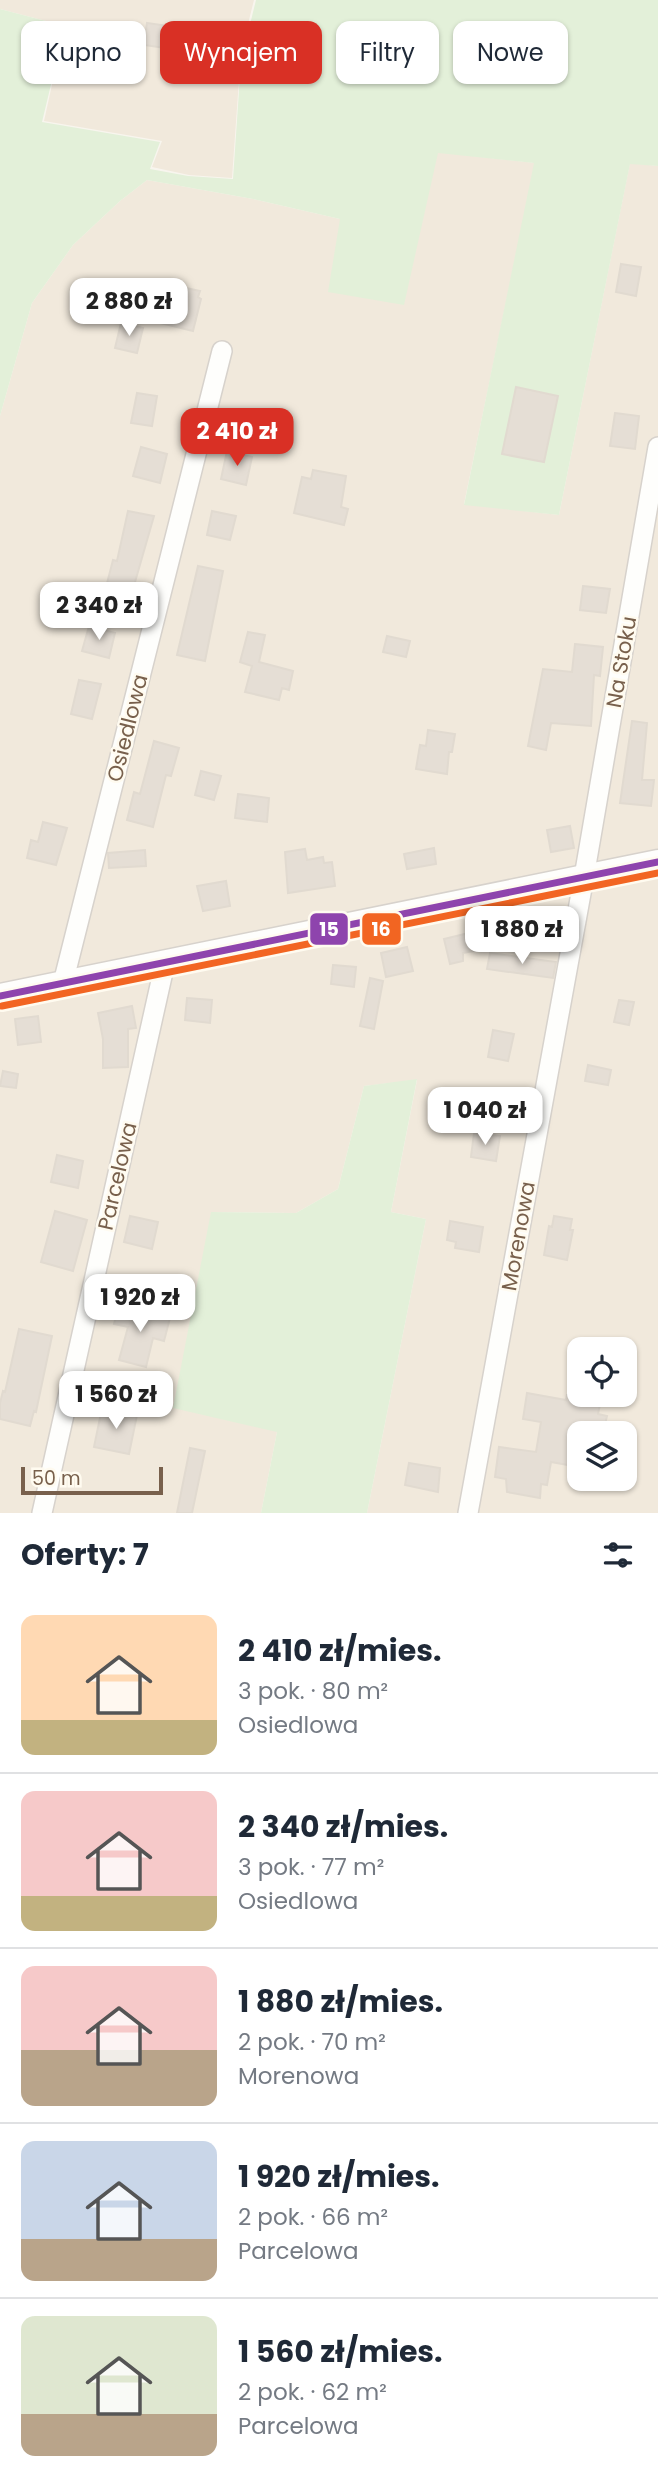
<!DOCTYPE html>
<html lang="pl">
<head>
<meta charset="utf-8">
<style>
	:root { --surface:#fff; --page:#f6f6f7; --text:#1f2937; --muted:#747a83; --line:#e0e1e3; --accent:#d93025 }
	body { margin:0; font-family:Poppins,sans-serif; background:var(--page); color:var(--text); height:100vh; display:flex; flex-direction:column; font-size:26px; white-space:nowrap }
	* { box-sizing:border-box; margin:0 }
	p { font-size:23px; color:var(--muted) }
	.icon { flex:none; width:38px; height:38px; fill:none; stroke:currentColor; stroke-width:2; stroke-linecap:round; stroke-linejoin:round }
	.map { position:relative; height:1513px; overflow:hidden }
	.sheet { display:flex; flex-direction:column; background:var(--surface); flex:1 }
	.sheet>* { flex:none }
	.hud { position:absolute; left:21px; top:21px; width:616px; height:63px; display:flex; gap:14px }
	.fabs { position:absolute; left:567px; top:1337px; display:grid; gap:14px }
	.fabs a { display:grid; place-items:center; width:70px; height:70px; border-radius:14px; background:var(--surface); box-shadow:0 2px 5px #0004; font-size:35px }
	.scale { position:absolute; left:21px; bottom:18px; width:142px; box-sizing:border-box; padding-left:7px; border:4px solid #78604c; border-top:0; font-size:19px; line-height:24px; white-space:nowrap; color:#78604c; -webkit-text-stroke:5px #fffbf0; paint-order:stroke }
	.price { position:absolute; translate:-50% -60px; padding:0 16px; border-radius:14px; background:#fff; color:#222; font-size:23px; line-height:46px; filter:drop-shadow(0 2px 4px #0008) }
	.price::after { content:''; position:absolute; left:50%; top:42px; width:21px; height:16px; margin-left:-10px; background:inherit; clip-path:polygon(0 0,100% 0,50% 100%) }
	.price.active { background:var(--accent); color:#fff }
	ul { padding:0; list-style:none }
	li { display:flex; align-items:center; gap:21px; height:175px; padding:0 21px }
	li+li { border-top:2px solid var(--line) }
	li span { display:grid; place-items:center; flex:none; width:196px; height:140px; border-radius:14px; color:#555 }
	li>.icon { margin-inline-start:auto }
	span .icon { width:84px; height:84px; fill:#fffc; stroke-width:1 }
	li b { font-size:30px }
	h2 { display:flex; justify-content:space-between; align-items:center; height:84px; padding:0 21px; font-size:30px }
	.tag { padding:0 24px; border-radius:14px; background:var(--surface); box-shadow:0 2px 5px #0004; font-size:24px; line-height:63px }
	.tag.active { background:var(--accent); color:#fff }
	.map>svg:first-child { display:block }
	.residential { fill:#f1e9dc; fill-rule:evenodd }
	.green { fill:#e3f0d9 }
	.building { fill:#e5ded5; stroke:#e1dad0; stroke-width:2 }
	.lines { fill:none; stroke-linecap:round; stroke-linejoin:round }
	.minor-casing { stroke:#d7d2cc; stroke-width:22 }
	.tertiary-casing { stroke:#d7d2cc; stroke-width:27 }
	.minor { stroke:#fefefc; stroke-width:19 }
	.tertiary { stroke:#fefefc; stroke-width:24 }
	.bus-1-casing { stroke:#fffbf0; stroke-width:12 }
	.bus-2-casing { stroke:#fffbf0; stroke-width:12 }
	.bus-1 { stroke:#8e44ad; stroke-width:7 }
	.bus-2 { stroke:#f26522; stroke-width:7 }
	.labels { text-anchor:middle; dominant-baseline:central; stroke-width:5; stroke-linejoin:round; paint-order:stroke }
	.street-label { font-size:21px; fill:#78604c; stroke:#fffbf0 }
	.line-badge { stroke:#fffbf0; stroke-width:2.5 }
	.badge-label { font-size:19px; text-anchor:middle; font-weight:bold; fill:#fff }
</style>
</head>
<body>
<div class="map">
<svg width="658" height="1513" viewBox="0 0 658 1513">
	<rect width="100%" height="100%" fill="#f8f5ee"/>
	<path class="residential" d="M 0,0 L 254,0 L 241,52 L 232,178 L 189,175 L 152,167 L 162,141 L 44,121 L 65,26 L 0,9 Z
		M 438,152 L 535,163 L 464,504 L 559,515 L 630,163 L 658,166 L 658,1513 L 367,1513 L 426,1219 L 391,1212 L 417,1080 L 364,1086 L 338,1189 L 296,1213 L 211,1212 L 277,1432 L 261,1513 L 0,1513 L 0,416 L 32,303 L 73,245 L 120,201 L 147,180 L 253,199 L 340,219 ZM 579,1349 L 625,1349 L 625,1395 L 579,1395 ZM 579,1433 L 625,1433 L 625,1479 L 579,1479 Z"/>
	<path class="green" d="M 256,0 L 658,0 L 658,166 L 630,164 L 559,515 L 464,505 L 534,163 L 438,153 L 404,305 L 328,292 L 340,219 L 253,199 L 147,180 L 120,201 L 73,245 L 32,303 L 0,416 L 0,9 L 65,26 L 42,122 L 160,142 L 150,169 L 188,176 L 233,179 L 241,61 Z
		M 417,1079 L 391,1212 L 426,1219 L 367,1513 L 261,1513 L 277,1432 L 173,1408 L 211,1212 L 296,1213 L 338,1189 L 364,1086 Z"/>
	<path class="building" d="M 147,23 L 169,26 L 166,48 L 144,45 Z
		M 621,264 L 641,267 L 636,296 L 616,292 Z
		M 177,286 L 200,291 L 198,297 L 201,299 L 193,331 L 152,321 L 159,290 L 176,294 Z
		M 121,323 L 143,328 L 137,353 L 115,348 Z
		M 516,387 L 558,396 L 544,462 L 502,454 Z
		M 137,393 L 157,396 L 152,426 L 131,423 Z
		M 615,413 L 639,416 L 635,449 L 610,446 Z
		M 141,447 L 167,454 L 160,483 L 133,476 Z
		M 227,451 L 252,457 L 246,485 L 221,479 Z
		M 313,470 L 346,476 L 341,507 L 348,509 L 344,525 L 294,513 L 302,477 L 311,479 Z
		M 128,511 L 154,516 L 131,596 L 126,594 L 124,602 L 120,601 L 120,604 L 103,599 L 113,560 L 117,561 Z
		M 212,511 L 236,516 L 230,540 L 207,535 Z
		M 198,566 L 223,571 L 205,661 L 177,655 Z
		M 583,586 L 610,589 L 606,613 L 580,610 Z
		M 89,626 L 115,633 L 109,658 L 82,651 Z
		M 248,632 L 265,635 L 259,662 L 293,671 L 289,690 L 282,688 L 279,700 L 245,692 L 252,666 L 240,662 Z
		M 387,636 L 410,641 L 406,657 L 383,652 Z
		M 575,644 L 603,647 L 600,676 L 594,675 L 591,726 L 551,723 L 546,750 L 528,746 L 543,669 L 572,672 Z
		M 79,680 L 101,684 L 92,719 L 71,714 Z
		M 632,721 L 647,723 L 642,780 L 654,780 L 651,806 L 620,803 Z
		M 428,730 L 455,734 L 452,752 L 449,752 L 447,774 L 416,769 L 420,745 L 426,746 Z
		M 154,741 L 179,748 L 171,776 L 166,775 L 153,827 L 127,820 L 134,792 L 140,794 Z
		M 201,771 L 221,776 L 214,800 L 195,795 Z
		M 238,794 L 269,798 L 267,822 L 235,818 Z
		M 43,822 L 67,828 L 56,865 L 27,858 L 31,840 L 38,842 Z
		M 570,826 L 574,848 L 551,852 L 547,830 Z
		M 434,848 L 436,864 L 407,869 L 404,854 Z
		M 305,849 L 307,860 L 323,857 L 324,863 L 332,862 L 335,886 L 288,893 L 285,852 Z
		M 145,850 L 146,866 L 109,868 L 108,853 Z
		M 226,881 L 230,906 L 203,911 L 197,886 Z
		M 561,918 L 561,935 L 527,941 L 523,925 Z
		M 481,930 L 485,949 L 463,953 L 463,961 L 450,964 L 444,939 Z
		M 407,947 L 413,971 L 386,977 L 381,953 Z
		M 490,953 L 556,962 L 553,978 L 487,969 Z
		M 333,965 L 356,967 L 354,987 L 331,984 Z
		M 370,978 L 383,981 L 374,1029 L 360,1026 Z
		M 187,998 L 212,1000 L 210,1023 L 185,1020 Z
		M 619,1000 L 634,1002 L 629,1025 L 614,1022 Z
		M 132,1006 L 136,1028 L 128,1029 L 128,1067 L 103,1068 L 103,1039 L 98,1013 Z
		M 38,1016 L 41,1042 L 18,1045 L 15,1019 Z
		M 493,1030 L 514,1034 L 508,1061 L 488,1057 Z
		M 588,1065 L 611,1070 L 608,1085 L 585,1081 Z
		M 3,1071 L 18,1074 L 16,1088 L 0,1086 Z
		M 474,1133 L 500,1136 L 496,1161 L 471,1157 Z
		M 57,1155 L 83,1161 L 78,1188 L 51,1182 Z
		M 55,1211 L 87,1220 L 73,1271 L 41,1262 Z
		M 130,1216 L 158,1222 L 152,1249 L 124,1242 Z
		M 554,1216 L 572,1219 L 570,1230 L 573,1230 L 567,1260 L 544,1255 L 549,1226 L 552,1227 Z
		M 450,1221 L 483,1227 L 479,1252 L 455,1248 L 456,1242 L 447,1240 Z
		M 119,1305 L 170,1318 L 164,1341 L 153,1338 L 146,1367 L 119,1360 L 128,1327 L 114,1324 Z
		M 19,1329 L 52,1336 L 36,1412 L 34,1411 L 30,1426 L 0,1419 L 0,1403 L 3,1391 L 5,1392 Z
		M 527,1393 L 566,1400 L 567,1395 L 602,1395 L 598,1414 L 607,1416 L 603,1433 L 579,1428 L 579,1467 L 551,1462 L 547,1485 L 541,1484 L 540,1498 L 507,1492 L 506,1479 L 495,1477 L 499,1447 L 536,1452 L 541,1422 L 523,1419 Z
		M 102,1408 L 137,1415 L 129,1454 L 94,1447 Z
		M 190,1448 L 205,1451 L 192,1513 L 177,1513 Z
		M 409,1463 L 440,1468 L 438,1492 L 405,1485 Z"/>
	<g class="lines">
		<defs>
			<path id="minor" d="M 63,983 L 222,351
				M 42,1513 L 165,963
				M 468,1513 L 584,877 L 658,447"/>
			<path id="tertiary" d="M 0,996 L 658,862"/>
		</defs>
		<use href="#minor" class="minor-casing"/>
		<use href="#tertiary" class="tertiary-casing"/>
		<use href="#minor" class="minor"/>
		<use href="#tertiary" class="tertiary"/>
		<defs>
			<path id="bus-1" d="M 0,996 L 658,862"/>
			<path id="bus-2" d="M 2,1006 L 658,873"/>
		</defs>
		<use href="#bus-1" class="bus-1-casing"/>
		<use href="#bus-2" class="bus-2-casing"/>
		<use href="#bus-1" class="bus-1"/>
		<use href="#bus-2" class="bus-2"/>
	</g>
	<g class="labels">
		<g class="street-label">
			<text transform="translate(621 662) rotate(-80)">Na Stoku</text>
			<text transform="translate(127 728) rotate(-76)">Osiedlowa</text>
			<text transform="translate(117 1176) rotate(-77)">Parcelowa</text>
			<text transform="translate(518 1236) rotate(-80)">Morenowa</text>
		</g>
	</g>
	<g class="line-badge">
		<rect x="309" y="912" width="40" height="34" rx="7" fill="#8e44ad"/>
		<rect x="361" y="912" width="41" height="34" rx="7" fill="#f26522"/>
	</g>
	<g class="badge-label">
		<text x="329" y="936">15</text>
		<text x="381" y="936">16</text>
	</g>
</svg>
<div class="fabs">
<a><svg class="icon" aria-label="locate" viewBox="0 0 24 24"><circle cx="12" cy="12" r="6"/><path d="M12 2v4M12 18v4M2 12h4M18 12h4"/></svg></a>
<a><svg class="icon" aria-label="layers" viewBox="0 0 24 24"><path d="M12 4l9 5-9 5-9-5zM3 14l9 5 9-5"/></svg></a>
</div>
<div class="scale">50 m</div>
<b class="price" style="left:129px;top:338px">2 880 zł</b>
<b class="price active" style="left:237px;top:468px">2 410 zł</b>
<b class="price" style="left:99px;top:642px">2 340 zł</b>
<b class="price" style="left:522px;top:966px">1 880 zł</b>
<b class="price" style="left:485px;top:1147px">1 040 zł</b>
<b class="price" style="left:140px;top:1334px">1 920 zł</b>
<b class="price" style="left:116px;top:1431px">1 560 zł</b>
<div class="hud">
<a class="tag">Kupno</a>
<a class="tag active">Wynajem</a>
<a class="tag">Filtry</a>
<a class="tag">Nowe</a>
</div>
</div>
<section class="sheet">
<h2>Oferty: 7<svg class="icon" aria-label="filters" viewBox="0 0 24 24"><path d="M4 7h16M4 17h16"/><circle cx="9" cy="7" r="2"/><circle cx="15" cy="17" r="2"/></svg></h2>
<ul>
<li><span style="background:linear-gradient(#ffd9b3 75%,#c2b280 0)"><svg class="icon" aria-label="home" viewBox="0 0 24 24"><path d="M3 11l9-7 9 7M6 9v11h12V9"/></svg></span><div><b>2 410 zł/mies.</b><p>3 pok. · 80 m²</p><p>Osiedlowa</p></div></li>
<li><span style="background:linear-gradient(#f6c9c9 75%,#c2b280 0)"><svg class="icon" aria-label="home" viewBox="0 0 24 24"><path d="M3 11l9-7 9 7M6 9v11h12V9"/></svg></span><div><b>2 340 zł/mies.</b><p>3 pok. · 77 m²</p><p>Osiedlowa</p></div></li>
<li><span style="background:linear-gradient(#f6c9c9 60%,#b9a48a 0)"><svg class="icon" aria-label="home" viewBox="0 0 24 24"><path d="M3 11l9-7 9 7M6 9v11h12V9"/></svg></span><div><b>1 880 zł/mies.</b><p>2 pok. · 70 m²</p><p>Morenowa</p></div></li>
<li><span style="background:linear-gradient(#c9d6e8 70%,#b9a48a 0)"><svg class="icon" aria-label="home" viewBox="0 0 24 24"><path d="M3 11l9-7 9 7M6 9v11h12V9"/></svg></span><div><b>1 920 zł/mies.</b><p>2 pok. · 66 m²</p><p>Parcelowa</p></div></li>
<li><span style="background:linear-gradient(#dfe7d0 70%,#b9a48a 0)"><svg class="icon" aria-label="home" viewBox="0 0 24 24"><path d="M3 11l9-7 9 7M6 9v11h12V9"/></svg></span><div><b>1 560 zł/mies.</b><p>2 pok. · 62 m²</p><p>Parcelowa</p></div></li>
</ul>
</section>
</body>
</html>
